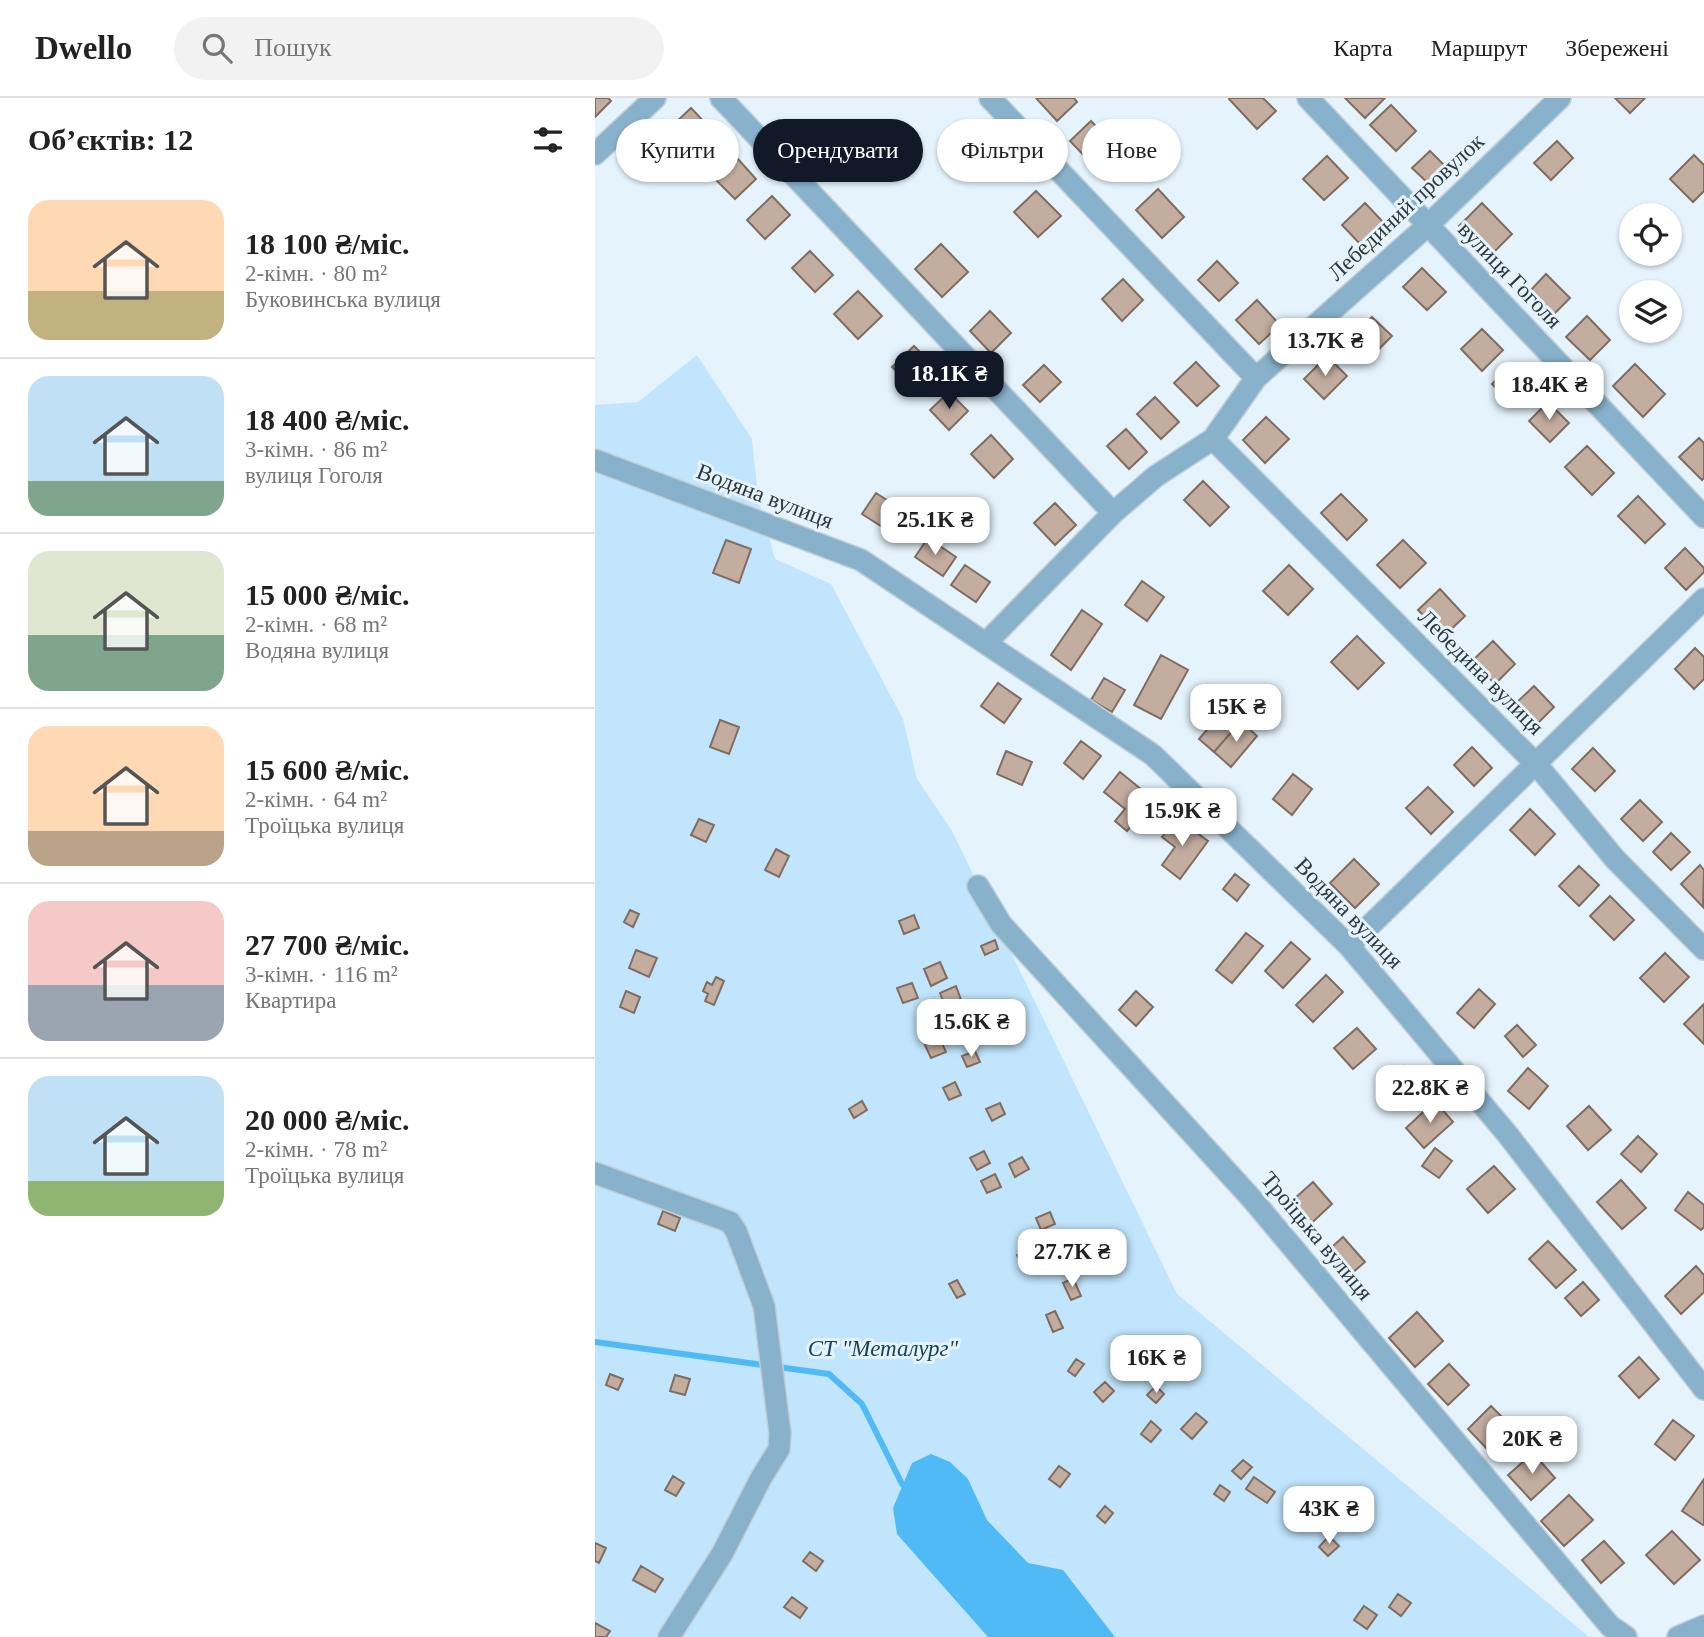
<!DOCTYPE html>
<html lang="uk">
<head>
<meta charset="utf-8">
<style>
	:root { --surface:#fff; --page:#f2f2f2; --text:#222; --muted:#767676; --line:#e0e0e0; --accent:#111827 }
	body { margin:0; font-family:"Times New Roman",serif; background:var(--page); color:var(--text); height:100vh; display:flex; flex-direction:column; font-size:26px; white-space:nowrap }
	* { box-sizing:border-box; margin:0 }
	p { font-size:23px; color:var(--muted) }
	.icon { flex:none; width:38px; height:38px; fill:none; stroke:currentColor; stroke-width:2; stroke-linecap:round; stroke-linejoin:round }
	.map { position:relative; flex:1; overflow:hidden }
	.details { display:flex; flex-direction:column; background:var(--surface); width:595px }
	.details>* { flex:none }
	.hud { position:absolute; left:21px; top:21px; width:665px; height:63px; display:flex; gap:14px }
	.tools { position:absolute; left:1024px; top:105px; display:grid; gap:14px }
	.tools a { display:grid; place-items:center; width:63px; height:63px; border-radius:50%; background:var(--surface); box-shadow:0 2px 5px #0004; font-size:35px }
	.price { position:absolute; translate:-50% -60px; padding:0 16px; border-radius:14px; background:#fff; color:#222; font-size:23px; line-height:46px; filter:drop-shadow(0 2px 4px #0008) }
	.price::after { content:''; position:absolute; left:50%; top:42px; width:21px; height:16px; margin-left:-10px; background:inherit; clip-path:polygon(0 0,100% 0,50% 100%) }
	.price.selected { background:var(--accent); color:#fff }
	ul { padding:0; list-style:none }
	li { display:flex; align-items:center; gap:21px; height:175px; padding:0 28px }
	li+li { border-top:2px solid var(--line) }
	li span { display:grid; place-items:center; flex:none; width:196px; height:140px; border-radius:21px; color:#555 }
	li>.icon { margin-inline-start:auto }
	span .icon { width:84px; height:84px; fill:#fffc; stroke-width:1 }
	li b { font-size:30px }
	h2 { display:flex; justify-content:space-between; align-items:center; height:84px; padding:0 28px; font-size:30px }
	.pill { padding:0 24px; border-radius:32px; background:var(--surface); box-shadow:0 2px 5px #0004; font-size:24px; line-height:63px }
	.pill.selected { background:var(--accent); color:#fff }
	header { display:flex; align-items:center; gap:42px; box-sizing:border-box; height:98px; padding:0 35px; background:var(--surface); border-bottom:2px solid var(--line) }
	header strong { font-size:33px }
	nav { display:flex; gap:38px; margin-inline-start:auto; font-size:24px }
	.search { width:490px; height:63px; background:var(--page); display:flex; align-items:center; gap:18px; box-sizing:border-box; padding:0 24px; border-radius:38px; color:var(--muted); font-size:26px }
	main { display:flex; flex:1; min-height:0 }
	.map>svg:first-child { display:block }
	.green { fill:#c1e5fd }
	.water { fill:#4fbaf6 }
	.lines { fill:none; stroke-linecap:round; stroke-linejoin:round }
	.stream { stroke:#4fbaf6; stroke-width:6 }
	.building { fill:#c3ad9f; stroke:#816d60; stroke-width:2 }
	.minor-casing { stroke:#c1ced6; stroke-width:24 }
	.minor { stroke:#88b2cc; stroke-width:21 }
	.labels { text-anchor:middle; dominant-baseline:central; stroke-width:6; stroke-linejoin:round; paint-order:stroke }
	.street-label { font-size:23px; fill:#2f383e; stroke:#e5f3fc }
	.park-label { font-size:23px; font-style:italic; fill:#16435b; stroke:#e5f3fc }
</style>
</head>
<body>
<header>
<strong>Dwello</strong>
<div class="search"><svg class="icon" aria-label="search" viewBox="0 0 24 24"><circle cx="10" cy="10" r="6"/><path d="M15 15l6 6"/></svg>Пошук</div>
<nav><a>Карта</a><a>Маршрут</a><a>Збережені</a></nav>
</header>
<main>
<section class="details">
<h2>Об’єктів: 12<svg class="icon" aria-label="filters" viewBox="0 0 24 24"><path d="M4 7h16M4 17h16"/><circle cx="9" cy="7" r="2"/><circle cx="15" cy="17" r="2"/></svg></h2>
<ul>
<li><span style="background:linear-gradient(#ffd9b3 65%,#c2b280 0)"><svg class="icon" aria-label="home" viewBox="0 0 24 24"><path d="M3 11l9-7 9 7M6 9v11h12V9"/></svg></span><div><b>18 100 ₴/міс.</b><p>2-кімн. · 80 m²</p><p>Буковинська вулиця</p></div></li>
<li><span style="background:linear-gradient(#bfe0f5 75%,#7fa58c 0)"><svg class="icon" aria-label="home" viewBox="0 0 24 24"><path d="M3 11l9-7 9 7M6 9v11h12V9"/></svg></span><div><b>18 400 ₴/міс.</b><p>3-кімн. · 86 m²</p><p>вулиця Гоголя</p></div></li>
<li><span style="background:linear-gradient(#dfe7d0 60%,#7fa58c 0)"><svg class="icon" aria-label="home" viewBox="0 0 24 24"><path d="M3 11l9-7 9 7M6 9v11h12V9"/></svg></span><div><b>15 000 ₴/міс.</b><p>2-кімн. · 68 m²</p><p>Водяна вулиця</p></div></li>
<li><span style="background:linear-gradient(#ffd9b3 75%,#b9a48a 0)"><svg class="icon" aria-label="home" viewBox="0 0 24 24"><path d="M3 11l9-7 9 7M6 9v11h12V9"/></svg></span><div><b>15 600 ₴/міс.</b><p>2-кімн. · 64 m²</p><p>Троїцька вулиця</p></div></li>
<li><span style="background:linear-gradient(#f6c9c9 60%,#9aa5b1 0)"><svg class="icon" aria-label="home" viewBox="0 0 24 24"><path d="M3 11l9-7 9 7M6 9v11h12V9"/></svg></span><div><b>27 700 ₴/міс.</b><p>3-кімн. · 116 m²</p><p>Квартира</p></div></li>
<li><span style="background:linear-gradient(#bfe0f5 75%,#8fb573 0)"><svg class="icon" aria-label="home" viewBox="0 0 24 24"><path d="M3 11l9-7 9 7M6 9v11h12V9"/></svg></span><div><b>20 000 ₴/міс.</b><p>2-кімн. · 78 m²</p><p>Троїцька вулиця</p></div></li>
</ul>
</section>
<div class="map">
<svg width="1109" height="1539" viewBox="0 0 1109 1539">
	<rect width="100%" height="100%" fill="#e5f3fc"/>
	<path class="green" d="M 102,257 L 157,341 L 163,400 L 180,461 L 236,486 L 308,621 L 322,681 L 357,733 L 582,1196 L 994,1539 L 0,1539 L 0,307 L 43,304 Z"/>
	<path class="water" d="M 336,1356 L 355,1364 L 373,1381 L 392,1422 L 433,1465 L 468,1472 L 520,1539 L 393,1539 L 302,1436 L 298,1410 L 317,1365 Z"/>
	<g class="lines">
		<path class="stream" d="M 0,1244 L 234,1276 L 267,1306 L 307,1386 L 313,1391"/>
	</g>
	<path class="building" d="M 0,0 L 13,0 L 16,3 L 0,19 Z
		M 441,0 L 479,0 L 482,4 L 462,23 Z
		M 635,0 L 668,0 L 681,13 L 662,31 L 634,1 Z
		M 750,0 L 790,0 L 770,20 Z
		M 1020,0 L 1050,0 L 1035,15 Z
		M 796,7 L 821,33 L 801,53 L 775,27 Z
		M 96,10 L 113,28 L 94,47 L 76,29 Z
		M 377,23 L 396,43 L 372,67 L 352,47 Z
		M 496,23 L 519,47 L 498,67 L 475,43 Z
		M 962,43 L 978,60 L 956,82 L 939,65 Z
		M 835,53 L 853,71 L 836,88 L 817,70 Z
		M 1099,57 L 1109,67 L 1109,93 L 1098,104 L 1075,81 Z
		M 732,58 L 753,80 L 729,102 L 708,81 Z
		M 142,60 L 161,81 L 140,101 L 120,81 Z
		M 563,91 L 589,119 L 567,140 L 541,112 Z
		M 441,93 L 466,118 L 443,139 L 419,114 Z
		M 177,98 L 195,117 L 170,141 L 152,122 Z
		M 770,105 L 789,125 L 766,147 L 747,127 Z
		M 887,105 L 917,136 L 894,159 L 864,128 Z
		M 346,146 L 373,174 L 347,199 L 320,171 Z
		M 215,153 L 238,177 L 220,194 L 197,170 Z
		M 622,163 L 643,185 L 624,203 L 603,182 Z
		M 827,170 L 851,194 L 832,212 L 808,189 Z
		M 951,176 L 975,200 L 956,219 L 933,195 Z
		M 528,181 L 548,202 L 527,223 L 507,201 Z
		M 263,193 L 287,218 L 263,241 L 239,216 Z
		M 662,202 L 685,227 L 664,246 L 641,222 Z
		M 395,213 L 416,235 L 396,255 L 375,233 Z
		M 992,218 L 1015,242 L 995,262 L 971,239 Z
		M 777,219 L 797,238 L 774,261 L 754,241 Z
		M 887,231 L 908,252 L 887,273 L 866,251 Z
		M 319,248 L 336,265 L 314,286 L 297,269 Z
		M 732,258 L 752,278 L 729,301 L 709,281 Z
		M 601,264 L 624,288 L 602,308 L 579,285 Z
		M 918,266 L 939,288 L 918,307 L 897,286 Z
		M 1040,266 L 1070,296 L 1048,319 L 1018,288 Z
		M 449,267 L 466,284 L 445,304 L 428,287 Z
		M 354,294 L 373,313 L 354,332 L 335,312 Z
		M 560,299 L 584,324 L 566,341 L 542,316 Z
		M 953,304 L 974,325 L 955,344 L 934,323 Z
		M 671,319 L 694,341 L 670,365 L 648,342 Z
		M 531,331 L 552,354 L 534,371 L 512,348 Z
		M 396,337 L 418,361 L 399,380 L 376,356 Z
		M 1104,340 L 1109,345 L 1109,380 L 1107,382 L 1084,359 Z
		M 992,348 L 1019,375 L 997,397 L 970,369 Z
		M 608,383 L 634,409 L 615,428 L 589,402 Z
		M 281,395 L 309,413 L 295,434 L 267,416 Z
		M 746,396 L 772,422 L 752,442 L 726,415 Z
		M 1043,398 L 1070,426 L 1050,445 L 1023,418 Z
		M 460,405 L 481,427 L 460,447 L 439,425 Z
		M 333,440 L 361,459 L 348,478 L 320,459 Z
		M 131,442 L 156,451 L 144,485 L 118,475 Z
		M 808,442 L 831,465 L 805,490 L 782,467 Z
		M 1090,450 L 1109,470 L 1109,474 L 1091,492 L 1070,470 Z
		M 370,467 L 395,484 L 381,504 L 356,487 Z
		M 694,467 L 718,491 L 693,517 L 668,493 Z
		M 547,483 L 569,499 L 552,523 L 530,507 Z
		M 845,491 L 870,518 L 849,538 L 823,512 Z
		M 487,512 L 507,526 L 476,572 L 456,557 Z
		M 762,538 L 789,565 L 763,591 L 736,564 Z
		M 898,543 L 920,566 L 900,586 L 877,563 Z
		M 1100,550 L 1109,559 L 1109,581 L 1099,591 L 1080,571 Z
		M 566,557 L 593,572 L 566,621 L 539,607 Z
		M 509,580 L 530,592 L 517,614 L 496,602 Z
		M 403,585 L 426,601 L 409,625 L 386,608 Z
		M 939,588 L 959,609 L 939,629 L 918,608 Z
		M 631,610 L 646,623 L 619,654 L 604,641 Z
		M 125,622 L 144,629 L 134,656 L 115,649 Z
		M 646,623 L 662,638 L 636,669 L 619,654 Z
		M 486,643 L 506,658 L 488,681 L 469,665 Z
		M 877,649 L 897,670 L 879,688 L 859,667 Z
		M 998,650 L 1020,673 L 1000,693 L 977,671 Z
		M 411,653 L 437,664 L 427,687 L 402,676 Z
		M 525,674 L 558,701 L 532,733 L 520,723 L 530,711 L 509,694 Z
		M 698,676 L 717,691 L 697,717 L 678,701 Z
		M 833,689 L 858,714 L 836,736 L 811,710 Z
		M 1045,702 L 1067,724 L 1048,743 L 1026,721 Z
		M 935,711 L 960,736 L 940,757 L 915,732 Z
		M 582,720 L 613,743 L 585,781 L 567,767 L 580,749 L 567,739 Z
		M 104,721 L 119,727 L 111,744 L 96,737 Z
		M 1076,735 L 1095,754 L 1076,772 L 1058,754 Z
		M 181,751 L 194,758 L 184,779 L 170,772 Z
		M 759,761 L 784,786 L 760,810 L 735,785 Z
		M 1105,767 L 1109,772 L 1108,809 L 1086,786 Z
		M 984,768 L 1004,787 L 984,808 L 964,788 Z
		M 640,776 L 654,787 L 642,803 L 628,791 Z
		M 1015,798 L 1039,822 L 1019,842 L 995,818 Z
		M 35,812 L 44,816 L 38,829 L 29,824 Z
		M 319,817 L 324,830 L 309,836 L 304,823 Z
		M 651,835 L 668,848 L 637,885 L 621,872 Z
		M 400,842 L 403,851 L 390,857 L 386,848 Z
		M 696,844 L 715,861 L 688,890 L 670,873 Z
		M 41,852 L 62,860 L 54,879 L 34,870 Z
		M 1070,855 L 1094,879 L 1069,904 L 1045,880 Z
		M 345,864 L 352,880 L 336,888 L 329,871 Z
		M 731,877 L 748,894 L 718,924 L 701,907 Z
		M 121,879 L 129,883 L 119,907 L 110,903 L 113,896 L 108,893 L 112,884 L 117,887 Z
		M 317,885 L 323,900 L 308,905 L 302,890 Z
		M 361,888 L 366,902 L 350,908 L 345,895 Z
		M 884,891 L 900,906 L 879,930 L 862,915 Z
		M 31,893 L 45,899 L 39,915 L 25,909 Z
		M 541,893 L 558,909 L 541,928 L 524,912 Z
		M 1109,906 L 1109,946 L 1089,926 Z
		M 922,927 L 941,947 L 928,959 L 910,938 Z
		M 762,930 L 781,951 L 758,971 L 739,950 Z
		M 345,941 L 351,954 L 336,960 L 330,947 Z
		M 380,953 L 385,964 L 372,969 L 367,958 Z
		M 809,968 L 831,991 L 812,1009 L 790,986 Z
		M 933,970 L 953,988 L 934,1011 L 913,993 Z
		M 360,984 L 366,997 L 354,1002 L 348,990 Z
		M 267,1003 L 272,1012 L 259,1020 L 254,1011 Z
		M 840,1003 L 858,1024 L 829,1050 L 811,1030 Z
		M 405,1005 L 410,1016 L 397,1023 L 391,1011 Z
		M 994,1008 L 1016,1032 L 993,1052 L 972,1028 Z
		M 1043,1038 L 1062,1056 L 1046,1074 L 1026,1056 Z
		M 840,1050 L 857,1063 L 844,1080 L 827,1068 Z
		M 389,1053 L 395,1065 L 382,1072 L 375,1060 Z
		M 427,1059 L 434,1071 L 420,1079 L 414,1066 Z
		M 899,1068 L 920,1091 L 893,1115 L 872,1091 Z
		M 400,1076 L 406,1089 L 392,1095 L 386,1083 Z
		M 1026,1082 L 1051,1110 L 1027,1131 L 1002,1104 Z
		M 718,1084 L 737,1106 L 709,1132 L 689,1110 Z
		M 1093,1094 L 1109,1107 L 1109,1129 L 1106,1132 L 1080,1112 Z
		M 68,1113 L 85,1120 L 80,1133 L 63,1126 Z
		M 455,1114 L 460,1126 L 446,1132 L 441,1120 Z
		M 748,1139 L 770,1164 L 749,1182 L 728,1157 Z
		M 953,1143 L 981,1172 L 961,1190 L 934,1161 Z
		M 434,1152 L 439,1165 L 428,1170 L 422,1157 Z
		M 1101,1168 L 1109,1177 L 1109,1194 L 1086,1216 L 1070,1198 Z
		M 478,1180 L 486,1198 L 476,1202 L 468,1185 Z
		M 362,1182 L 370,1196 L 362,1200 L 354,1186 Z
		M 988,1184 L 1004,1202 L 986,1218 L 970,1200 Z
		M 460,1213 L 468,1230 L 458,1234 L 451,1217 Z
		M 822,1214 L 848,1243 L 820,1269 L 794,1240 Z
		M 1044,1259 L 1064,1281 L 1044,1300 L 1024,1278 Z
		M 529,1260 L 539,1269 L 530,1280 L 520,1271 Z
		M 481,1261 L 489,1266 L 480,1278 L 473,1273 Z
		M 854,1266 L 874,1287 L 853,1307 L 833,1286 Z
		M 15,1276 L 28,1281 L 23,1292 L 11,1287 Z
		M 80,1277 L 95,1281 L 90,1297 L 75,1293 Z
		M 510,1284 L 519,1293 L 508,1304 L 499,1294 Z
		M 561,1288 L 569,1296 L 561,1305 L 552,1297 Z
		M 896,1308 L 919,1331 L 896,1355 L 873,1331 Z
		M 601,1315 L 612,1324 L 597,1341 L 586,1331 Z
		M 1078,1322 L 1099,1338 L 1080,1362 L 1060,1346 Z
		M 556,1323 L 566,1332 L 556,1344 L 546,1336 Z
		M 938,1355 L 960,1380 L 936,1402 L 913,1377 Z
		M 648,1362 L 657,1369 L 646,1381 L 637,1373 Z
		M 464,1368 L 475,1376 L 465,1389 L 454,1381 Z
		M 78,1378 L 89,1385 L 81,1398 L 70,1392 Z
		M 659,1379 L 680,1394 L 672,1405 L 651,1391 Z
		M 1109,1381 L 1109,1426 L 1108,1427 L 1087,1413 Z
		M 625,1387 L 635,1394 L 629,1403 L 619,1396 Z
		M 974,1397 L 998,1422 L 969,1448 L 946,1423 Z
		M 510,1408 L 518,1415 L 510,1425 L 502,1418 Z
		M 1077,1433 L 1105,1462 L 1079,1486 L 1051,1457 Z
		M 734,1438 L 744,1448 L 733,1458 L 724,1449 Z
		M 1009,1443 L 1029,1465 L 1006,1485 L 987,1462 Z
		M 0,1445 L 11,1450 L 4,1465 L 0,1463 Z
		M 215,1454 L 228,1463 L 221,1473 L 208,1463 Z
		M 46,1468 L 68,1481 L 60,1494 L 38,1482 Z
		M 803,1496 L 816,1505 L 806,1518 L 794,1509 Z
		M 197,1499 L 212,1510 L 205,1520 L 189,1509 Z
		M 769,1508 L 782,1517 L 772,1531 L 759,1522 Z
		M 0,1525 L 15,1533 L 11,1539 L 0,1539 Z"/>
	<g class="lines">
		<defs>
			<path id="minor" d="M 126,0 L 518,415
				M 395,0 L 661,280
				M 713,0 L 1109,419
				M 0,56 L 60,0
				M 618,341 L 942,667 L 1020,761 L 1109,851
				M 0,362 L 266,462 L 558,657 L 754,848 L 913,1037 L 1109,1291
				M 391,545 L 518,415 L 561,378 L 618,341 L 661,280 L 832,128 L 965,0
				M 383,788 L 406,826 L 657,1101 L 1015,1528 L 1031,1539
				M 754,848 L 1109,501
				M 0,1075 L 135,1124 L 141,1133 L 169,1208 L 185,1335 L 184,1351 L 166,1380 L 127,1456 L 74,1539
				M 1083,1539 L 1109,1528"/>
		</defs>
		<use href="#minor" class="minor-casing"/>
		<use href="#minor" class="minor"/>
	</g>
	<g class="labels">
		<g class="street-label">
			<text transform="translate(811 109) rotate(-43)">Лебединий провулок</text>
			<text transform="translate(915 177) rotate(46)">вулиця Гоголя</text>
			<text transform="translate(170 398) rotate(21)">Водяна вулиця</text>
			<text transform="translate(886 574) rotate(45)">Лебедина вулиця</text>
			<text transform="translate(754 815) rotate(46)">Водяна вулиця</text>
			<text transform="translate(722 1138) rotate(50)">Троїцька вулиця</text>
		</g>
		<g class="park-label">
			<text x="288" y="1250">СТ "Металург"</text>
		</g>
	</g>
</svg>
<div class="tools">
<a><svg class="icon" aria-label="locate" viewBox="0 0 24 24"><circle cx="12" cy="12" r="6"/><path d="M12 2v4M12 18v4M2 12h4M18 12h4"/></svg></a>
<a><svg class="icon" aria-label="layers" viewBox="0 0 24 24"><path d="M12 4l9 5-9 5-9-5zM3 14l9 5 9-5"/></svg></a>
</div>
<b class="price" style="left:730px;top:280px">13.7K ₴</b>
<b class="price selected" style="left:354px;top:313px">18.1K ₴</b>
<b class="price" style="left:954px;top:324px">18.4K ₴</b>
<b class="price" style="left:340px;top:459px">25.1K ₴</b>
<b class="price" style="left:641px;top:646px">15K ₴</b>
<b class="price" style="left:587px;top:750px">15.9K ₴</b>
<b class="price" style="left:376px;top:961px">15.6K ₴</b>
<b class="price" style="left:835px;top:1027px">22.8K ₴</b>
<b class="price" style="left:477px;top:1191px">27.7K ₴</b>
<b class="price" style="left:561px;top:1297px">16K ₴</b>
<b class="price" style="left:937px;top:1378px">20K ₴</b>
<b class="price" style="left:734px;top:1448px">43K ₴</b>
<div class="hud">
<a class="pill">Купити</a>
<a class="pill selected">Орендувати</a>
<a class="pill">Фільтри</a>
<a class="pill">Нове</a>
</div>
</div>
</main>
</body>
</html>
